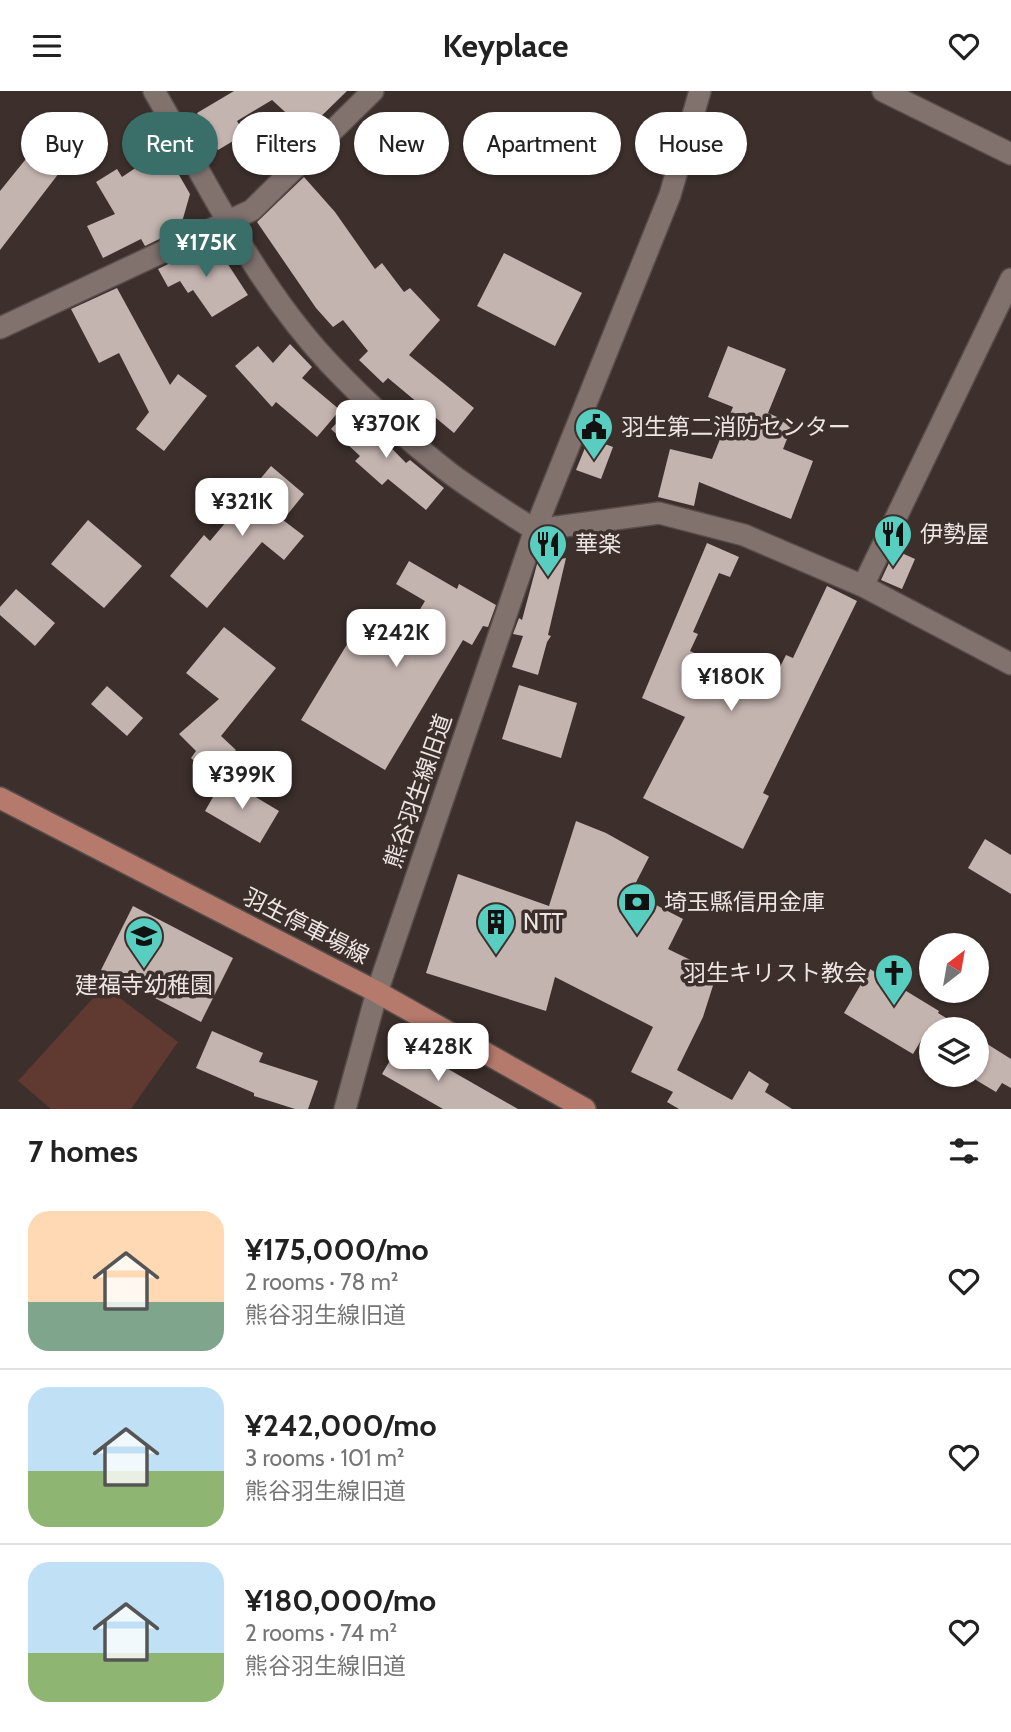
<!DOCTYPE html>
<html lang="en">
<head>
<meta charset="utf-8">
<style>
	:root { --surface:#fff; --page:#f6f6f6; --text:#222; --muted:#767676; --line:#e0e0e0; --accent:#3a6f69 }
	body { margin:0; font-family:Cabin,"Noto Sans JP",sans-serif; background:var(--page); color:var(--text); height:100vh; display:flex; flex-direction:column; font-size:26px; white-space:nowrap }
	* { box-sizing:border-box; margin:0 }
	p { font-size:23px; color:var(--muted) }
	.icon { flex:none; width:38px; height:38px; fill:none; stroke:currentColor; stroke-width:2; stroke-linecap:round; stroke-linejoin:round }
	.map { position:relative; height:1018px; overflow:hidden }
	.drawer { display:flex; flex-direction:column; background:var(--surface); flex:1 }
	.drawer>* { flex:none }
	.guide { position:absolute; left:21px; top:21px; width:970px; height:63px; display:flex; gap:14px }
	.needle { width:46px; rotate:31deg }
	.tools { position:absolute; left:919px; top:842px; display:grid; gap:14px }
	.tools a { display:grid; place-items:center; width:70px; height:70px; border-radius:50%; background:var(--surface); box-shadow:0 2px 5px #0004; font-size:35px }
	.price { position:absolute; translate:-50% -60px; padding:0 16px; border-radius:14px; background:#fff; color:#222; font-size:23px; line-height:46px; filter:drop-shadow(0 2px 4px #0008) }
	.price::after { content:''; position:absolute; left:50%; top:42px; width:21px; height:16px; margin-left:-10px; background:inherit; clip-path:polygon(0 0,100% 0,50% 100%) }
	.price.active { background:var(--accent); color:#fff }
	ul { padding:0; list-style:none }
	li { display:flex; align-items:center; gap:21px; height:175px; padding:0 28px }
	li+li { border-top:2px solid var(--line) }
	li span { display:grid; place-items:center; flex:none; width:196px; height:140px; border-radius:21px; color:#555 }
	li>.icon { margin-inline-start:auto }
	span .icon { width:84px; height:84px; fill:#fffc; stroke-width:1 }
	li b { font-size:30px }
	h2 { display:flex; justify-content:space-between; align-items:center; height:84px; padding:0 28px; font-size:30px }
	.tag { padding:0 24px; border-radius:32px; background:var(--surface); box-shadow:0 2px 5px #0004; font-size:24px; line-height:63px }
	.tag.active { background:var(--accent); color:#fff }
	header { display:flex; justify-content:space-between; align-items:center; height:91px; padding:0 28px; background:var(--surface); font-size:32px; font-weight:700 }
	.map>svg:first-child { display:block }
	.green { fill:#603930 }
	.building { fill:#c4b4b0 }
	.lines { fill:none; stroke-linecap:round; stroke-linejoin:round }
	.minor-casing { stroke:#584d4a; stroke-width:24 }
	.major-casing { stroke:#584d4a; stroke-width:24 }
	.minor { stroke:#81726e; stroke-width:21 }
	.major { stroke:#b67a6c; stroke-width:21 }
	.labels { text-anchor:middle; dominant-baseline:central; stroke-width:7; stroke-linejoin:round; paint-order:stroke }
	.poi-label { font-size:23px; fill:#ede5e3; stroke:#3c2f2c; text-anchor:start }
	.street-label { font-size:23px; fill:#ede5e3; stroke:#3c2f2c }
</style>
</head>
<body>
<header><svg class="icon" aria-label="menu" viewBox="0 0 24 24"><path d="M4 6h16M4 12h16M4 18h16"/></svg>Keyplace<svg class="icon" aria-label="heart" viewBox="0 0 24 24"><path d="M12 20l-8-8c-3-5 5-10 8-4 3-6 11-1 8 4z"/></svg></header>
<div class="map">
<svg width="1011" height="1018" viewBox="0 0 1011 1018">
	<rect width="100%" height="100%" fill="#3c2f2c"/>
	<path class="green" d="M 104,895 L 178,951 L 131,1018 L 51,1018 L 18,990 Z"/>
	<path class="building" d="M 234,0 L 347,0 L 306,40 L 272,9 L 237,30 L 245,43 L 218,59 L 197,22 Z
		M 55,32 L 82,52 L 0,159 L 0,100 Z
		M 164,58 L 190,103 L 180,138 L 145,155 L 141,148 L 103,167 L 87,135 L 115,123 L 96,91 L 117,78 L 122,86 Z
		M 304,86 L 335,121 L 375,178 L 382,172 L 404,201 L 410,197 L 440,229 L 409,264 L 474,317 L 454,342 L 388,287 L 383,292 L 359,269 L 368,260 L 343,229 L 333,236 L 316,217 L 257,131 Z
		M 207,154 L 218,158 L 248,204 L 212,226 L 193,199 L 188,202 L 180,190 L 168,196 L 158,178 Z
		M 504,162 L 582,202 L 555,255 L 477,215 Z
		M 117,197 L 170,294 L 178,283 L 207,305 L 164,360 L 136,338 L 149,321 L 119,262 L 99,272 L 71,218 Z
		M 290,253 L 312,276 L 302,287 L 340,319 L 317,346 L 276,311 L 272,316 L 235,275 L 258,255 L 273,272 Z
		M 728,255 L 786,278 L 768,322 L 793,333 L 783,358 L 813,370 L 791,428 L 699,391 L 694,415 L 658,406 L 670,358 L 712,368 L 733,316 L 708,306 Z
		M 351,316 L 406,372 L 410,369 L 444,397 L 426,419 L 388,388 L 382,394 L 355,370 L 360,365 L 331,338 Z
		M 589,347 L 613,356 L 601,388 L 576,379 Z
		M 271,375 L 304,403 L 283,429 L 304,445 L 284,469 L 262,451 L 207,517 L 170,485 L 204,444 L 210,450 L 252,400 L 251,399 Z
		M 88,429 L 142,475 L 104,517 L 51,473 Z
		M 707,452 L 739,466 L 730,486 L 719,482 L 693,541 L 698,543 L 690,560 L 769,598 L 786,564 L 793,567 L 827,495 L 857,510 L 763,702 L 769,705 L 743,758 L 643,707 L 685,626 L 642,607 Z
		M 895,459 L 915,468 L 902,498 L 881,489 Z
		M 566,467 L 548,544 L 551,545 L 547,551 L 538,584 L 512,576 L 523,545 L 513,543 L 519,527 L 522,529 L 537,473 Z
		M 409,470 L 457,498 L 459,493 L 496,514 L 488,536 L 483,535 L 472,554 L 463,549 L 385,679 L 301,629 L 363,527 L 401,550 L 425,510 L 396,493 Z
		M 16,498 L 55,532 L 35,555 L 0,524 L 0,516 Z
		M 224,536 L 276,577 L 221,645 L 236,659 L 211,686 L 191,667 L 196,660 L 179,643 L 219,608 L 186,582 Z
		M 519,594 L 577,612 L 561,667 L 502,648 Z
		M 107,595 L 143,627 L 127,645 L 91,613 Z
		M 224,687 L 279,720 L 260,752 L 205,720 Z
		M 576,730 L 606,742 L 649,766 L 631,801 L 683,828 L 668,858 L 717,882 L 703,926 L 677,979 L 732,1009 L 749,980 L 769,993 L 765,1001 L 792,1018 L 679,1018 L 667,1011 L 673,1001 L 631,981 L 653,936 L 555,886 L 546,920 L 426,882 L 458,783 L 549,815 Z
		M 985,748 L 1011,764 L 1011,803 L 968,777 Z
		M 133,815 L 233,867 L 201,931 L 101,879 Z
		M 870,878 L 939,920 L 938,922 L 964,938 L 928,938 L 913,963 L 844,922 Z
		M 212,940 L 263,962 L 259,971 L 318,990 L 308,1018 L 295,1018 L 254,1005 L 254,1002 L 196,977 Z
		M 976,946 L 1011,968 L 1011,997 L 1002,992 L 996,1001 L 976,989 Z
		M 401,951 L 518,1018 L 443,1018 L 382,983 Z"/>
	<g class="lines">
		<defs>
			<path id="minor" d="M 154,0 C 208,93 255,193 329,272 C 367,312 408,350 451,383 C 478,403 507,421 535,439
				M 883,0 L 1011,63
				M 0,237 L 252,119 L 373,0
				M 535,439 L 659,422 L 744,444 L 863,495 L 1011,573
				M 863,495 L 1011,188
				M 345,1018 L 377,901 L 535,439 L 670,104 L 700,0"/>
			<path id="major" d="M 0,707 L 377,901 L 585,1018"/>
		</defs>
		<use href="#minor" class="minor-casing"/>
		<use href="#major" class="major-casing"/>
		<use href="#minor" class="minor"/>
		<use href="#major" class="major"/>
	</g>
	<defs>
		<symbol id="civic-pin" viewBox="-11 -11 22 30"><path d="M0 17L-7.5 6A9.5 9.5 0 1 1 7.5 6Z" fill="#58cec0" stroke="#3c2f2c"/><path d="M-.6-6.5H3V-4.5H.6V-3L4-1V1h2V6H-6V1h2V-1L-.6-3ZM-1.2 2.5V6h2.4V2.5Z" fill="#111"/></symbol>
		<symbol id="restaurant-pin" viewBox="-11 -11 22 30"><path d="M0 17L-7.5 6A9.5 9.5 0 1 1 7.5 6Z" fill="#58cec0" stroke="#3c2f2c"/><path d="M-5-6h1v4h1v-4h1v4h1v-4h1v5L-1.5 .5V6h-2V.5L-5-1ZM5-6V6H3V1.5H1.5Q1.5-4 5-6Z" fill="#111"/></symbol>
		<symbol id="bank-pin" viewBox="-11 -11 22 30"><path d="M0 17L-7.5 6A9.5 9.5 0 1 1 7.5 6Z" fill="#58cec0" stroke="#3c2f2c"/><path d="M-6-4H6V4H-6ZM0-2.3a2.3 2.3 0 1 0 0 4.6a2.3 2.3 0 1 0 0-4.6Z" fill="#111"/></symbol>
		<symbol id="building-pin" viewBox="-11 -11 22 30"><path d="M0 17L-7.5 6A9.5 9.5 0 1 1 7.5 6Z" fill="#58cec0" stroke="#3c2f2c"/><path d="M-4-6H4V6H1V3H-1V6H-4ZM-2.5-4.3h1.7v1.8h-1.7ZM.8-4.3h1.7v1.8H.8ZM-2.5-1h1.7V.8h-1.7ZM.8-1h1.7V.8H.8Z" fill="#111"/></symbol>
		<symbol id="school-pin" viewBox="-11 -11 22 30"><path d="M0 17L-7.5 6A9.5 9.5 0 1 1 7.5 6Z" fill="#58cec0" stroke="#3c2f2c"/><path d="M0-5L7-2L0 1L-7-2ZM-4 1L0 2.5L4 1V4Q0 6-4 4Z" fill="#111"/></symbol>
		<symbol id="church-pin" viewBox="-11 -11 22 30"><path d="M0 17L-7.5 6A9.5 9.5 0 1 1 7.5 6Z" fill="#58cec0" stroke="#3c2f2c"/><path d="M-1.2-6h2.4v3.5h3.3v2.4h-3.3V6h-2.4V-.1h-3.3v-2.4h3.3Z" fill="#111"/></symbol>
	</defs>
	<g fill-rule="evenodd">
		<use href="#civic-pin" x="572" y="314" width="44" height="60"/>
		<use href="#restaurant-pin" x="871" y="421" width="44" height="60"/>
		<use href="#restaurant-pin" x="526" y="431" width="44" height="60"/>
		<use href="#bank-pin" x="615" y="789" width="44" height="60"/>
		<use href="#building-pin" x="474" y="809" width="44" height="60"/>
		<use href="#school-pin" x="122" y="823" width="44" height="60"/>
		<use href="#church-pin" x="872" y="860" width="44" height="60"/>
	</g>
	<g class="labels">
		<g class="poi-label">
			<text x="621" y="336">羽生第二消防センター</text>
			<text x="920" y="443">伊勢屋</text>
			<text x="575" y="453">華楽</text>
			<text x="664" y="811">埼玉縣信用金庫</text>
			<text x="523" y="831">NTT</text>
			<text x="867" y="882" text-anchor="end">羽生キリスト教会</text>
			<text x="144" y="894" text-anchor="middle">建福寺幼稚園</text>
		</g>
		<g class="street-label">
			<text transform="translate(418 700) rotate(-71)">熊谷羽生線旧道</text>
			<text transform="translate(306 835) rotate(27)">羽生停車場線</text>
		</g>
	</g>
</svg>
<div class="tools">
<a><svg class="needle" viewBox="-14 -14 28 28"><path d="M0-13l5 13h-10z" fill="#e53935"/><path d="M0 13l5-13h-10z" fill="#767676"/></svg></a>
<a><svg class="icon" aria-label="layers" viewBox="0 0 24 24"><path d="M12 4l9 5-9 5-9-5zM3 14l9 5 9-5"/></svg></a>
</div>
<b class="price active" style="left:206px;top:188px">¥175K</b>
<b class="price" style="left:386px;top:369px">¥370K</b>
<b class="price" style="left:242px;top:447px">¥321K</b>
<b class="price" style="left:396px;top:578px">¥242K</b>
<b class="price" style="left:731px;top:622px">¥180K</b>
<b class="price" style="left:242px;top:720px">¥399K</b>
<b class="price" style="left:438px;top:992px">¥428K</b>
<div class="guide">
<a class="tag">Buy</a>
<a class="tag active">Rent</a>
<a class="tag">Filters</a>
<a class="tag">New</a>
<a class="tag">Apartment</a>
<a class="tag">House</a>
</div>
</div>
<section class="drawer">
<h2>7 homes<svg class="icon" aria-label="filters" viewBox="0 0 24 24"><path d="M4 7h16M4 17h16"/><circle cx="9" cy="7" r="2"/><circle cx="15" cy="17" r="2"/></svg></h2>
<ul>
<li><span style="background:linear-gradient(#ffd9b3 65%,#7fa58c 0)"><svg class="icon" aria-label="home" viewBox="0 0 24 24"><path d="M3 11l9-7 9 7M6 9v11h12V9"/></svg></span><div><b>¥175,000/mo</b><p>2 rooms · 78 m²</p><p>熊谷羽生線旧道</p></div><svg class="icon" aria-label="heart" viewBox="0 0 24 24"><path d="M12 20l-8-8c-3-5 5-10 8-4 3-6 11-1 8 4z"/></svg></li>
<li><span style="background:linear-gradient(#bfe0f5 60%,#8fb573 0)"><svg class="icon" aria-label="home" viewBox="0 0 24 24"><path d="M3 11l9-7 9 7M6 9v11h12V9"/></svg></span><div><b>¥242,000/mo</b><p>3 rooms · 101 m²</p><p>熊谷羽生線旧道</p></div><svg class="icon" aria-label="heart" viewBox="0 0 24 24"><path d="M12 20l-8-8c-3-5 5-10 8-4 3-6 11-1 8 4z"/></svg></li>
<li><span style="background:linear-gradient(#bfe0f5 65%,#8fb573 0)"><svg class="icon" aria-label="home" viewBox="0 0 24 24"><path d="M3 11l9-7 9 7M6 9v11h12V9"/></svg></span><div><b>¥180,000/mo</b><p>2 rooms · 74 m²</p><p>熊谷羽生線旧道</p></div><svg class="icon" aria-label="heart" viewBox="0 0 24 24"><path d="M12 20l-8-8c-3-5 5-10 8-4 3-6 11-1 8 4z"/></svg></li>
</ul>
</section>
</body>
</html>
